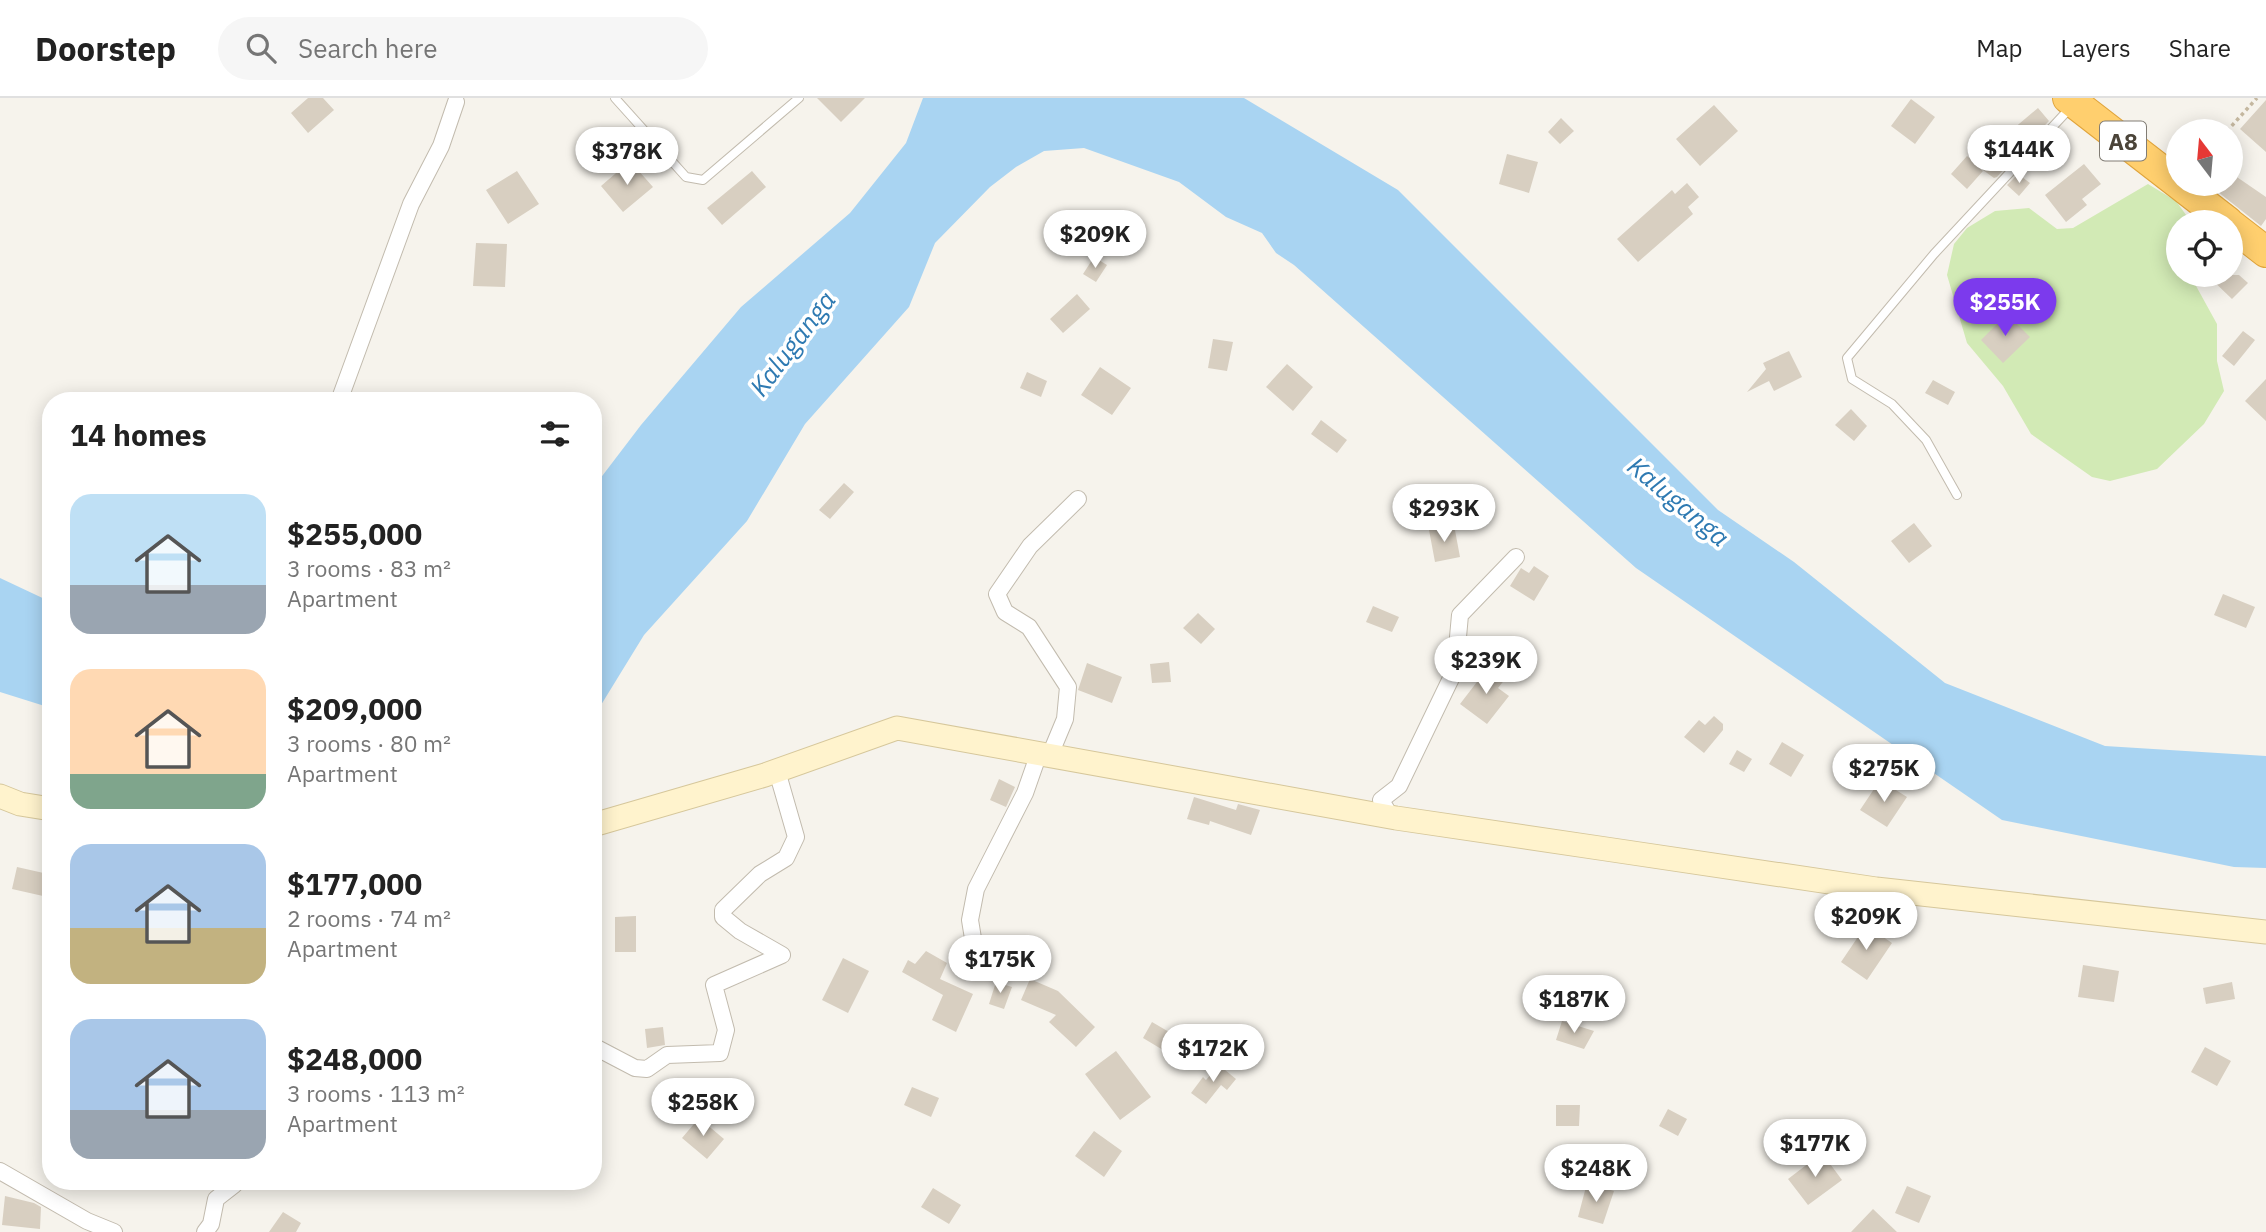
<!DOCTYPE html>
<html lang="en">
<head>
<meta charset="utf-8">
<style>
	:root { --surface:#fff; --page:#f6f6f6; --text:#222; --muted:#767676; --line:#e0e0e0; --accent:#7c3aed }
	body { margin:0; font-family:"IBM Plex Sans",sans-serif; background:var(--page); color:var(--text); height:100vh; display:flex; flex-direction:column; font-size:26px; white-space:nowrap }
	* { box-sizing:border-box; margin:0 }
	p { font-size:23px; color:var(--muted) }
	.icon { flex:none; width:38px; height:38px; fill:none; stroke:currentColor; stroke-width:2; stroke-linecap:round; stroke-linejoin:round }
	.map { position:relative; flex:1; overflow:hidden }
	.side { position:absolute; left:42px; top:294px; width:560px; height:798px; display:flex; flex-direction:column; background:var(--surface); border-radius:28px; box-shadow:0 4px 18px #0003 }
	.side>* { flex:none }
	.needle { width:46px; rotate:344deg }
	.fabs { position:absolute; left:2166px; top:21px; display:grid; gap:14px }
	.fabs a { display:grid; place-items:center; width:77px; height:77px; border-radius:50%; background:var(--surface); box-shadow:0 4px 18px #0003; font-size:35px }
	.price { position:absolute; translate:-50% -60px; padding:0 16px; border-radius:24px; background:#fff; color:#222; font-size:23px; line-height:46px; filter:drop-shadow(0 2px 4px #0008) }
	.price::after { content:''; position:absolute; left:50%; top:42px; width:21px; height:16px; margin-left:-10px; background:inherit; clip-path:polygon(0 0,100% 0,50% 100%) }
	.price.active { background:var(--accent); color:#fff }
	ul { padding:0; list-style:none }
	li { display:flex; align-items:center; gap:21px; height:175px; padding:0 28px }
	li span { display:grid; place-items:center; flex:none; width:196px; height:140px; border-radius:21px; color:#555 }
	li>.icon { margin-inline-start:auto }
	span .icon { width:84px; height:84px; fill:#fffc; stroke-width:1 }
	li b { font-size:30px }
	h2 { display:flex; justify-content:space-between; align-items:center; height:84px; padding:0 28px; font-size:30px }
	header { display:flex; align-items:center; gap:42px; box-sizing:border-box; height:98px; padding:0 35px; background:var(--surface); border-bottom:2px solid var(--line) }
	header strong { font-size:33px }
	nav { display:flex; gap:38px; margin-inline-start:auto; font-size:24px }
	.search { width:490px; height:63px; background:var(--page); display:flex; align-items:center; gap:18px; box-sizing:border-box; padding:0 24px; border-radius:38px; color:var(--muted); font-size:26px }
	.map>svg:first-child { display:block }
	.green { fill:#d2eab5 }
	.water { fill:#a9d4f2 }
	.building { fill:#d8cfc1 }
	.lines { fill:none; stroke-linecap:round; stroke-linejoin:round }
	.lane-casing { stroke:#c2bbae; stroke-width:10 }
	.street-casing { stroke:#c2bbae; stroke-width:18 }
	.secondary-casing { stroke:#d6c79b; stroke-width:25 }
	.highway-casing { stroke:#e0a43c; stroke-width:32 }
	.path { stroke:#c4b79f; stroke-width:3.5; stroke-dasharray:3.5 3.5; stroke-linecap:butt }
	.lane { stroke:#fff; stroke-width:8 }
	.street { stroke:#fff; stroke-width:16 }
	.secondary { stroke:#fff3cd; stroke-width:23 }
	.highway { stroke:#ffcf6e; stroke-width:30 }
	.labels { text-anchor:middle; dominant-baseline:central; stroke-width:7; stroke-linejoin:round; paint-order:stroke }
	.shield { fill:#fff; stroke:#817c74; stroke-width:2 }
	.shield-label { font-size:23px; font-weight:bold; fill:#4b4439 }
	.water-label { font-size:26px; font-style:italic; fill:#2e7ab2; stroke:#fff }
</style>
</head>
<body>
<header>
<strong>Doorstep</strong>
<div class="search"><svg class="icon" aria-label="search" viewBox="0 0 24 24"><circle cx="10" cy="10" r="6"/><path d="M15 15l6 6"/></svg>Search here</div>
<nav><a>Map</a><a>Layers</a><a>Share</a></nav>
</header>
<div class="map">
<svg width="2266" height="1134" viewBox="0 0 2266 1134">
	<rect width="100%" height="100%" fill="#f6f3ec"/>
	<path class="green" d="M 2148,86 L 2176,103 L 2189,121 L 2188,124 L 2179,124 L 2179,177 L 2190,177 L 2217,226 L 2217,263 L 2224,293 L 2204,326 L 2157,371 L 2110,383 L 2092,379 L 2031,336 L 2003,288 L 1967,245 L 1947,177 L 1954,146 L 1967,130 L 1995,113 L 2029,110 L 2057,131 L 2073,130 Z"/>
	<path class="water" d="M 923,0 L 1244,0 L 1398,92 L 1718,412 L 1794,464 L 1945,585 L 2105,648 L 2266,658 L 2266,770 L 2234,769 L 2002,722 L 1636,470 L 1294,167 L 1276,155 L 1262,135 L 1226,119 L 1179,84 L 1084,50 L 1044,53 L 1016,69 L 990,89 L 935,145 L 909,209 L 805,326 L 747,423 L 644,537 L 593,620 L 593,390 L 641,327 L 741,209 L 850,115 L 906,45 Z
		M 0,480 L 51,504 L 51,610 L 0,594 Z"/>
	<path class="building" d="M 308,0 L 323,0 L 334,12 L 308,35 L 291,15 Z
		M 817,0 L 865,0 L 841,24 Z
		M 1911,1 L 1935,19 L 1915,46 L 1891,28 Z
		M 2266,2 L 2266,54 L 2240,31 Z
		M 1714,7 L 1738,33 L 1700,68 L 1676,41 Z
		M 2038,10 L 2049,23 L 2029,44 L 2013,31 Z
		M 1561,20 L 1574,33 L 1560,46 L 1548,34 Z
		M 1994,48 L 2012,62 L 1997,79 L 1994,80 L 1976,67 L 1983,73 L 1967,91 L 1951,76 L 1967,58 L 1975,65 Z
		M 1507,56 L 1538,64 L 1529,95 L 1499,86 Z
		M 630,63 L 653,89 L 623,114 L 601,88 Z
		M 2084,66 L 2101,86 L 2082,101 L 2087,107 L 2066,124 L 2045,97 Z
		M 517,73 L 539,106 L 508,126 L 486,92 Z
		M 752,73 L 766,89 L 722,127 L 707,110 Z
		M 2231,75 L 2266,99 L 2266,121 L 2261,128 L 2208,86 L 2231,86 Z
		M 2018,76 L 2030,85 L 2019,98 L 2007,87 Z
		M 1687,85 L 1699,99 L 1688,109 L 1693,116 L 1638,164 L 1617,141 L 1672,92 L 1675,96 Z
		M 476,145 L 507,146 L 505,189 L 473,188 Z
		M 1094,159 L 1107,167 L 1096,184 L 1083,176 Z
		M 2207,177 L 2239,177 L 2248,185 L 2232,201 Z
		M 1077,196 L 1090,211 L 1063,235 L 1050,221 Z
		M 2007,216 L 2030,239 L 2003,265 L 1981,242 Z
		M 2243,233 L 2255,242 L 2234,268 L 2222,258 Z
		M 1213,241 L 1233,244 L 1227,273 L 1208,270 Z
		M 1789,253 L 1802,279 L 1774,293 L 1769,283 L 1747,294 L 1766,271 L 1763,265 Z
		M 1287,266 L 1313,289 L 1293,313 L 1266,289 Z
		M 1100,269 L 1131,290 L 1112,317 L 1081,297 Z
		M 1027,274 L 1047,283 L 1041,299 L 1020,290 Z
		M 2266,281 L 2266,323 L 2245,303 Z
		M 1933,282 L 1955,294 L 1948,307 L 1925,295 Z
		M 1851,311 L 1867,328 L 1854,343 L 1835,327 Z
		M 1321,322 L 1347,342 L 1337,355 L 1311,336 Z
		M 844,385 L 854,394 L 830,421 L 819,412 Z
		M 1914,425 L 1932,448 L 1909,465 L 1891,443 Z
		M 1454,427 L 1460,459 L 1435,464 L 1429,432 Z
		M 1534,468 L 1549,478 L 1534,503 L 1510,488 L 1521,470 L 1529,475 Z
		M 2223,496 L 2255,509 L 2246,530 L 2214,517 Z
		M 1373,508 L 1399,519 L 1392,534 L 1366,524 Z
		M 1198,515 L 1215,531 L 1201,546 L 1183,530 Z
		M 1169,564 L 1171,584 L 1152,585 L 1150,566 Z
		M 1087,565 L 1122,579 L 1112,605 L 1078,592 Z
		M 1490,567 L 1506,580 L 1498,590 L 1509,598 L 1487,626 L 1460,606 Z
		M 1714,618 L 1723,626 L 1723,632 L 1704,655 L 1684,639 L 1699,622 L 1705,627 Z
		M 1782,644 L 1804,657 L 1791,679 L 1769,666 Z
		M 1737,652 L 1752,661 L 1744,674 L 1729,666 Z
		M 999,681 L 1015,689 L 1006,709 L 990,702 Z
		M 1880,682 L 1907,699 L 1887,729 L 1860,712 Z
		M 1194,699 L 1236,712 L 1238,706 L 1260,712 L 1251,737 L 1210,723 L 1209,727 L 1187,721 Z
		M 17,769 L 48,776 L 43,798 L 12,791 Z
		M 636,818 L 636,854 L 615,854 L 615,819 Z
		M 1866,827 L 1892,845 L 1867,882 L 1841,864 Z
		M 926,853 L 947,865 L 940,881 L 973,896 L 956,934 L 932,922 L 943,897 L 902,874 L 908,862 L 915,866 Z
		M 843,860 L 869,873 L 848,915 L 822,902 Z
		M 2083,867 L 2119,873 L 2114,904 L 2078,899 Z
		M 1030,881 L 1058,893 L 1095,929 L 1076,949 L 1049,924 L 1056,917 L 1021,902 Z
		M 996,884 L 1012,889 L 1004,911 L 989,906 Z
		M 2232,884 L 2235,901 L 2206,906 L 2203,890 Z
		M 1562,923 L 1594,933 L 1584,951 L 1556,942 Z
		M 1152,924 L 1188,945 L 1178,961 L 1143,940 Z
		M 663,929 L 665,947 L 647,950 L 645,931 Z
		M 2205,949 L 2231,963 L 2217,988 L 2191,974 Z
		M 1116,953 L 1151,999 L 1120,1022 L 1085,976 Z
		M 1219,967 L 1236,981 L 1227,992 L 1221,987 L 1206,1006 L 1191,995 L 1203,979 L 1206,982 Z
		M 912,989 L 939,1000 L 931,1019 L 904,1007 Z
		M 1556,1007 L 1580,1007 L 1579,1028 L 1556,1028 Z
		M 1668,1011 L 1687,1021 L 1678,1038 L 1659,1028 Z
		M 699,1020 L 724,1041 L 707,1061 L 682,1040 Z
		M 1094,1033 L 1122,1053 L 1104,1079 L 1075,1058 Z
		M 1822,1055 L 1842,1082 L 1808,1107 L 1788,1081 Z
		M 1587,1085 L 1614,1093 L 1603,1126 L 1578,1119 Z
		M 1907,1088 L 1931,1098 L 1919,1125 L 1895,1115 Z
		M 933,1090 L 961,1107 L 949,1126 L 921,1109 Z
		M 5,1098 L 34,1105 L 41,1109 L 40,1131 L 2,1127 Z
		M 1873,1111 L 1897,1134 L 1851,1134 Z
		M 283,1114 L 301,1125 L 296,1134 L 269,1134 Z"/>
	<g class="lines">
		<defs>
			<path id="lane" d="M 615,0 L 686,79 L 703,82 L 799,0
				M 1957,397 L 1926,342 L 1892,306 L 1852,281 L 1847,260 L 1934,156 L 2071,9"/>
			<path id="street" d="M 339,303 L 411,106 L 441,48 L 456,4
				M 1050,657 L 1065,621 L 1068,589 L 1029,529 L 1005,514 L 997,496 L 1030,448 L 1078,401
				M 1390,718 L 1381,702 L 1399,688 L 1455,572 L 1460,517 L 1516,459
				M 976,859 L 970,822 L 976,791 L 1025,695 L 1039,655
				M 593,948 L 635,970 L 647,971 L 667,957 L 720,955 L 726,932 L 714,887 L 782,857 L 740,833 L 723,819 L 723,812 L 760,776 L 786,760 L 796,739 L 777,673
				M 0,1073 L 87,1123 L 114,1134
				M 205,1134 L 211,1126 L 216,1101 L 234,1087 L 235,1083"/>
			<path id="secondary" d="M 0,698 L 20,706 L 51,711
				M 593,727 L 765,677 L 897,630 L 1396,720 L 1606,751 L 1876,791 L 2266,834"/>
			<path id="highway" d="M 2068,0 L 2179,86
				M 2179,86 L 2228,124
				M 2231,127 L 2266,154"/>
		</defs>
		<use href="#lane" class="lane-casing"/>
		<use href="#street" class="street-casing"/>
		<use href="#secondary" class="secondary-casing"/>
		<use href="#highway" class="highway-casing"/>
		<path class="path" d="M 2227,33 L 2257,0"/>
		<use href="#lane" class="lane"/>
		<use href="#street" class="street"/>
		<use href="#secondary" class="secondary"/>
		<use href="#highway" class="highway"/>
	</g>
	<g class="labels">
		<rect class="shield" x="2100" y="23.5" width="46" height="39" rx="5"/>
		<g class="shield-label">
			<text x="2123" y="43">A8</text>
		</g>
		<g class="water-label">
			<text transform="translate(792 245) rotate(-53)">Kaluganga</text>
			<text transform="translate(1679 403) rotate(40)">Kaluganga</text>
		</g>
	</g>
</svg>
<div class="fabs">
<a><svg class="needle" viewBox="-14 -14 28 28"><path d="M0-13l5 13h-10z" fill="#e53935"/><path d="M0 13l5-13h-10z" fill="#767676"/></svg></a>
<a><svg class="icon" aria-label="locate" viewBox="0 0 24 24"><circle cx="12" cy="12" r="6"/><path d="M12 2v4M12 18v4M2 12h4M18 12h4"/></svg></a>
</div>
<b class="price" style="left:2019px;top:87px">$144K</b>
<b class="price" style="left:627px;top:89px">$378K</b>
<b class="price" style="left:1095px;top:172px">$209K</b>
<b class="price active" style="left:2005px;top:240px">$255K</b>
<b class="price" style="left:1444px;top:446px">$293K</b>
<b class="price" style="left:1486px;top:598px">$239K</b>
<b class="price" style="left:1884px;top:706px">$275K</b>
<b class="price" style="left:1866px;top:854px">$209K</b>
<b class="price" style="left:1000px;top:897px">$175K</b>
<b class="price" style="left:1574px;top:937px">$187K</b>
<b class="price" style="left:1213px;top:986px">$172K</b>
<b class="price" style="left:703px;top:1040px">$258K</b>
<b class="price" style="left:1815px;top:1081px">$177K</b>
<b class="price" style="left:1596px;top:1106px">$248K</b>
<section class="side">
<h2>14 homes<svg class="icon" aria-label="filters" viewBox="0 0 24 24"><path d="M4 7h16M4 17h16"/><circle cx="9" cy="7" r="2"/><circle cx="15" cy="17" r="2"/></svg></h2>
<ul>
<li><span style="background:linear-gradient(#bfe0f5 65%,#9aa5b1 0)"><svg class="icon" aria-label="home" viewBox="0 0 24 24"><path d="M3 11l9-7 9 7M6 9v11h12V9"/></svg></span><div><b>$255,000</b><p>3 rooms · 83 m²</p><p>Apartment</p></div></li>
<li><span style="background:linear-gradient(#ffd9b3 75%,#7fa58c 0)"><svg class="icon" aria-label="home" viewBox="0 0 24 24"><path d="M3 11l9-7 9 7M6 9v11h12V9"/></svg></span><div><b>$209,000</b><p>3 rooms · 80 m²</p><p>Apartment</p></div></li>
<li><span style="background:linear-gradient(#a9c7e8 60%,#c2b280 0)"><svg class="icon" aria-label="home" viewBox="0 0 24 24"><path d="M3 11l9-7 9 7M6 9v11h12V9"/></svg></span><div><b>$177,000</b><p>2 rooms · 74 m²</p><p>Apartment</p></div></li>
<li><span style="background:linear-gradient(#a9c7e8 65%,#9aa5b1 0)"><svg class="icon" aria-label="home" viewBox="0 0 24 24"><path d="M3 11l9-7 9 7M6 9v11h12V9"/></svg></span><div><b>$248,000</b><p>3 rooms · 113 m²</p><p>Apartment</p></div></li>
</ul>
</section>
</div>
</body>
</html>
